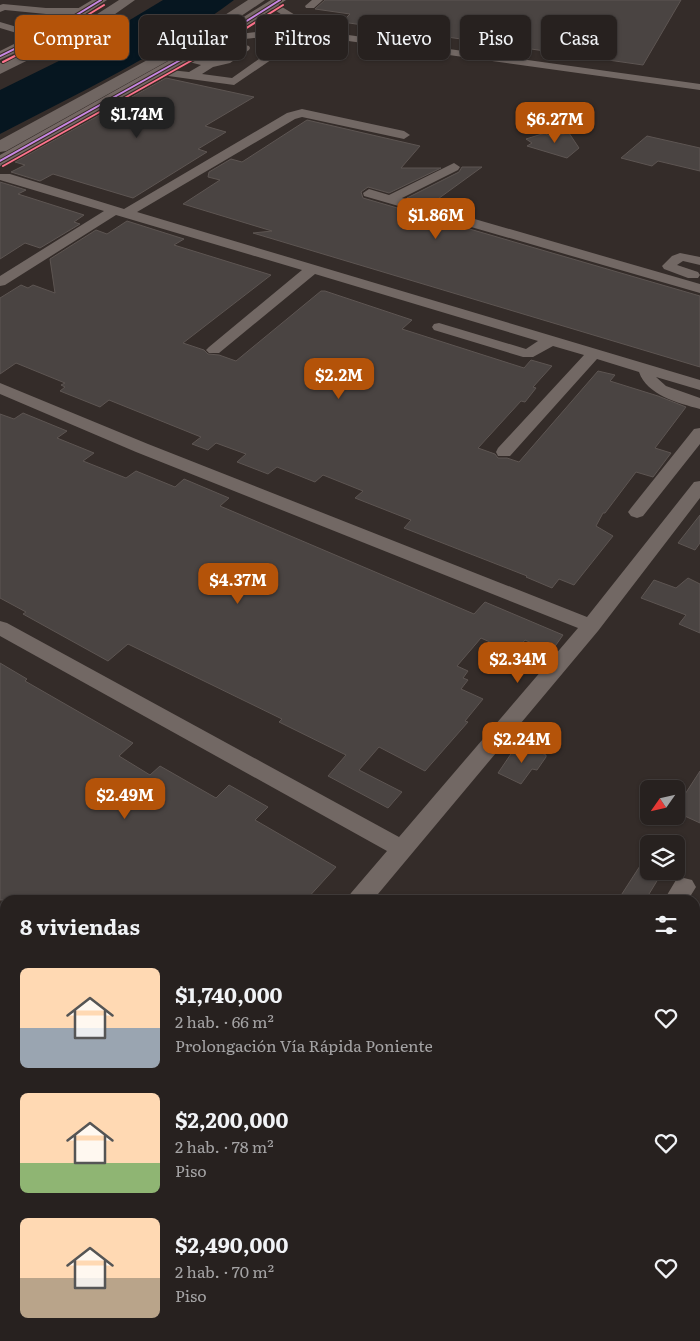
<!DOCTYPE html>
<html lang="es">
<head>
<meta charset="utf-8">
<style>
	:root { --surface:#27211f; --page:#332e2c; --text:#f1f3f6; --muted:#a4a3a4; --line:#433e3d; --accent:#b45309 }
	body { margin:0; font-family:Literata,serif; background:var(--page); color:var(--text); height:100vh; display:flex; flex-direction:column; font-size:19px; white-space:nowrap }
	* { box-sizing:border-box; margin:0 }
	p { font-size:16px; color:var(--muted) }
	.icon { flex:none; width:28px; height:28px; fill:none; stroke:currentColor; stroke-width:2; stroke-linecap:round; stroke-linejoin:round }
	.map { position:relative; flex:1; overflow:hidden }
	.drawer { position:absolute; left:0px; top:895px; width:700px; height:446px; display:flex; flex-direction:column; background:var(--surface); border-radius:15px 15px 0 0; box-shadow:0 1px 4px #0004,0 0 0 1px var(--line) }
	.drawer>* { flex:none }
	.hud { position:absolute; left:15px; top:15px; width:670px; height:45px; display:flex; gap:10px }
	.needle { width:32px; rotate:236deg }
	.buttons { position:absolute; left:640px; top:780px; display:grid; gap:10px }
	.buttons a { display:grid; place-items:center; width:45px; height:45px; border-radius:8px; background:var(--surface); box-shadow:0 1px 4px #0004,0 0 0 1px var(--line); font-size:25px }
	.price { position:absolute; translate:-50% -42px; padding:0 11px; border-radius:10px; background:var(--accent); color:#fff; font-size:16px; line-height:32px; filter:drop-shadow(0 1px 2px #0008) }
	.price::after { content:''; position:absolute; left:50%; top:30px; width:15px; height:11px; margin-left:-8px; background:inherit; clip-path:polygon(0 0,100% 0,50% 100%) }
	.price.active { background:#222; color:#fff }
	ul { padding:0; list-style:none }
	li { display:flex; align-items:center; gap:15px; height:125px; padding:0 20px }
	li span { display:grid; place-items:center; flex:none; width:140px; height:100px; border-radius:8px; color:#555 }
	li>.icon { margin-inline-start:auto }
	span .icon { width:60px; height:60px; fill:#fffc; stroke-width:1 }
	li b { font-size:21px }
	h2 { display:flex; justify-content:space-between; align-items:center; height:60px; padding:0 20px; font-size:21px }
	.tag { padding:0 18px; border-radius:8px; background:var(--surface); box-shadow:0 1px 4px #0004,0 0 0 1px var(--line); font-size:18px; line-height:45px }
	.tag.active { background:var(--accent); color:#fff }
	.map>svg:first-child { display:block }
	.water { fill:#061620 }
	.building { fill:#4a4442; stroke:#5d5552 }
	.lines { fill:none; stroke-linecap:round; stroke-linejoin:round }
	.minor { fill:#726864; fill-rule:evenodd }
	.major { fill:#746864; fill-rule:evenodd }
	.highway { fill:#706662; fill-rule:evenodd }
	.bus-1-casing { stroke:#382a25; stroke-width:4 }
	.bus-2-casing { stroke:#382a25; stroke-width:4 }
	.bus-1 { stroke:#c787e3; stroke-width:2 }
	.bus-2 { stroke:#fc738d; stroke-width:2 }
</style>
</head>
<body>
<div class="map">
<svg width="700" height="1341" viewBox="0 0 700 1341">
	<rect width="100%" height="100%" fill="#342c29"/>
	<path class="water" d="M 163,0 L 234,0 C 162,54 80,92 0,134 L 0,90 L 75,53 Z"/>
	<path class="building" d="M 325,0 L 681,0 L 643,65 L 342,22 L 350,14 L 315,9 Z
		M 166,78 L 254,97 L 205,126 L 226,132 L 198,149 L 207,152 L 133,198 L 53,174 L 40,181 L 11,172 L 25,165 L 15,162 Z
		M 307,120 L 420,146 L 401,168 L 441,168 L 389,193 L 368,187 L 361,192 L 363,198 L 700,296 L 700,367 L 253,233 L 272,231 L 183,204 L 220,180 L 208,177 L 209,172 L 231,159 L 242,162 Z
		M 545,133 L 549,136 L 569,133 L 579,148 L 567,158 L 527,146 L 532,143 L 526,139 Z
		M 647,136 L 700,148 L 700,171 L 658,161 L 652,166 L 621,158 Z
		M 462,167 L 482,167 L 431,204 L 407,198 L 459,172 Z
		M 0,182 L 26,190 L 18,194 L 84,215 L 74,222 L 80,224 L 40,248 L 25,243 L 0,259 Z
		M 127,221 L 184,239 L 174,245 L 271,275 L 183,343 L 204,350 L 208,354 L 219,355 L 236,361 L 321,291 L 325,291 L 412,320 L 402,329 L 524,368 L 531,360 L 552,366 L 533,387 L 536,388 L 525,402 L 521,401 L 478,448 L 495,454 L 498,458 L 507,458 L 519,462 L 598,371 L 615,375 L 610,381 L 658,396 L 686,407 L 655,448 L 671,453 L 653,477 L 636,472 L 605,513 L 603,513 L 596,526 L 613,536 L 574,585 L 559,579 L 552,588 L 526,577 L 527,576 L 404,528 L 411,520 L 355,498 L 363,491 L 323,475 L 315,482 L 277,467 L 268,474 L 237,462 L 246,454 L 216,443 L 208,450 L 192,444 L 201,437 L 109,400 L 100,407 L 60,391 L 65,387 L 61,385 L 65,383 L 16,363 L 0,374 L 0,298 L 21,285 L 28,288 L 33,285 L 55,293 L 50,259 L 96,230 L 107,234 Z
		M 23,413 L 67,431 L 57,438 L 94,453 L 83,461 L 126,478 L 136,471 L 175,487 L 184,479 L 229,498 L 220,506 L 474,614 L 485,602 L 563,635 L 551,652 L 525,640 L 514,653 L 481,638 L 457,666 L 468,671 L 463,678 L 468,680 L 461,689 L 483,699 L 465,721 L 468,722 L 425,771 L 379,747 L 359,770 L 402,792 L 388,808 L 328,776 L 346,755 L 279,722 L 282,719 L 128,644 L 108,661 L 23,614 L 26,612 L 0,598 L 0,414 L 14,419 Z
		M 700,515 L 700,543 L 695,550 L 678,543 Z
		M 688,578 L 700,584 L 700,633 L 679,624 L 686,615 L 641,598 L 654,580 L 676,588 Z
		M 0,663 L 27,679 L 25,681 L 133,743 L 119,756 L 150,775 L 160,766 L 216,798 L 229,785 L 268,807 L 255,820 L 336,867 L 306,900 L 0,900 Z
		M 528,747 L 546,755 L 546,757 L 537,770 L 532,769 L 521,784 L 498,773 L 515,748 L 524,752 Z
		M 700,771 L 700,823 L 676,812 L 676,808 Z
		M 649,852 L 649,871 L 663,871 L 649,894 L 644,900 L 618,900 Z"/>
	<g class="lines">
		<path class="minor" d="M 312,0 L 323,0 L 314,8 L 306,8 L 305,6 Z
			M 274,2 L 300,18 L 326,23 L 327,25 L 322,28 L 293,22 L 270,7 L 270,3 Z
			M 3,4 L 46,8 L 84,8 L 89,11 L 84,14 L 46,14 L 5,10 L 0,12 L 0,5 Z
			M 0,22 L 44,35 L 45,37 L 40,40 L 0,28 Z
			M 300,27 L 304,28 L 306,31 L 334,33 L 700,84 L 700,90 L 334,39 L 303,38 L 234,85 L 161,75 L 155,72 L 161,69 L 189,72 L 201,65 L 181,60 L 179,58 L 181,56 L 185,55 C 197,58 209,62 221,59 C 231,56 238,43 249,46 L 250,48 L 249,50 L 230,63 L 213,67 L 202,74 L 232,78 L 290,37 L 272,36 L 218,42 L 214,41 L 213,39 L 214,37 L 272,30 L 295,31 L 296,28 Z
			M 302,109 L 404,131 L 410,135 L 404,139 L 302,117 L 295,119 L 137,212 L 700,380 L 700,390 L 656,377 L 666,386 L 700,398 L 700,409 C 678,403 647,395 639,372 L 597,359 L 510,456 L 498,456 L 496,452 L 498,448 L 584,355 L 553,346 L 533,357 L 523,357 L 434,330 L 432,327 L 434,324 L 439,323 L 526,349 L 538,341 L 315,274 L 219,353 L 209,353 L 206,350 L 209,347 L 302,270 L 116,215 L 5,285 L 0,286 L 0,276 L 104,211 L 0,180 L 0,174 L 10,174 L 124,209 L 287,113 Z
			M 454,163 L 460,167 L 458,170 L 402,198 L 700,284 L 700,293 L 364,196 L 363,193 L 369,189 L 389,195 Z
			M 680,253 L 700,257 L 700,265 L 683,261 L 677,265 L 698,272 L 700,275 L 698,278 L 688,278 L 664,269 L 662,266 L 672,256 Z
			M 0,383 L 148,444 L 587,617 L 694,482 L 700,481 L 700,498 L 598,631 L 373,900 L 347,900 L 351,893 L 387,851 L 0,636 L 0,621 L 7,623 L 399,837 L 578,628 L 136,452 L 0,394 Z
			M 700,428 L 700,444 L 643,516 L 637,518 L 631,516 L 628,512 L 631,508 L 694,429 Z
			M 684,878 L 692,880 L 696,887 L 688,900 L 664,900 L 676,880 Z
			M 0,1131 L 5,1133 L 5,1161 L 0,1159 Z
			M 14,1336 L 45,1336 L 43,1341 L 12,1341 Z"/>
		<path class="major" d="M 92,0 L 107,0 L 52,36 L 0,60 L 0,51 L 42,30 Z
			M 271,0 L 286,0 L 223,42 L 0,166 L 0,155 L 213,36 Z
			M 700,1007 L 700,1042 L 695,1044 L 695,1009 Z
			M 700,1100 L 700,1139 L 695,1141 L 695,1102 Z
			M 500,1336 L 539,1336 L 537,1341 L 498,1341 Z
			M 562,1336 L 601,1336 L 599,1341 L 560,1341 Z"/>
		<path class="highway" d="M 119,0 L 135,0 L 101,24 L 0,74 L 0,63 L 91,18 Z
			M 248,0 L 265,0 L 207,39 L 6,151 L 0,152 L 0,140 L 197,33 Z"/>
		<defs>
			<path id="bus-1" d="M 0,56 L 47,33 L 101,0
				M 0,161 L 218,39 L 280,0"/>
			<path id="bus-2" d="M 3,62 L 50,38 L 104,5
				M 3,166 L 221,44 L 283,5"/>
		</defs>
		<use href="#bus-1" class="bus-1-casing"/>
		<use href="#bus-2" class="bus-2-casing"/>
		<use href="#bus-1" class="bus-1"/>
		<use href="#bus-2" class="bus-2"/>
	</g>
</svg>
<div class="buttons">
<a><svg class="needle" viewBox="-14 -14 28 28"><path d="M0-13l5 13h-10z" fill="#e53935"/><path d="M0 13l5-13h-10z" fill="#a4a3a4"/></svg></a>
<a><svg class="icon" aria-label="layers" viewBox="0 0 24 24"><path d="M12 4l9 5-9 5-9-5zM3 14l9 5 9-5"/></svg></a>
</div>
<b class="price active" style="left:137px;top:139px">$1.74M</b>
<b class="price" style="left:555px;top:144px">$6.27M</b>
<b class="price" style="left:436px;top:240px">$1.86M</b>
<b class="price" style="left:339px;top:400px">$2.2M</b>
<b class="price" style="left:238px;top:605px">$4.37M</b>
<b class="price" style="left:518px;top:684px">$2.34M</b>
<b class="price" style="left:522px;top:764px">$2.24M</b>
<b class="price" style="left:125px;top:820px">$2.49M</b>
<div class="hud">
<a class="tag active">Comprar</a>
<a class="tag">Alquilar</a>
<a class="tag">Filtros</a>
<a class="tag">Nuevo</a>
<a class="tag">Piso</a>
<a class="tag">Casa</a>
</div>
<section class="drawer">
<h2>8 viviendas<svg class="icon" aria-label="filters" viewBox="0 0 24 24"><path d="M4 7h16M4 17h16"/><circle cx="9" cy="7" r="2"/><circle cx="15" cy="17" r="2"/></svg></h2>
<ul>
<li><span style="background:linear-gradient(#ffd9b3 60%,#9aa5b1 0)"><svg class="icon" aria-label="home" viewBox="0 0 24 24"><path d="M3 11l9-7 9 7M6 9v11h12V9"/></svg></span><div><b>$1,740,000</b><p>2 hab. · 66 m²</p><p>Prolongación Vía Rápida Poniente</p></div><svg class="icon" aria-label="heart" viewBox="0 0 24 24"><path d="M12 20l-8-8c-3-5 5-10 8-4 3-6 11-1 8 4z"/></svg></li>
<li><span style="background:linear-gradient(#ffd9b3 70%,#8fb573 0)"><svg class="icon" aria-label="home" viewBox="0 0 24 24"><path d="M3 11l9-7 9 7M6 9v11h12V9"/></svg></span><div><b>$2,200,000</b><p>2 hab. · 78 m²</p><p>Piso</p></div><svg class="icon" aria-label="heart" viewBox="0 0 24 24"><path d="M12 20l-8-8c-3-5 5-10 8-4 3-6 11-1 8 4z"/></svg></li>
<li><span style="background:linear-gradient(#ffd9b3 60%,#b9a48a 0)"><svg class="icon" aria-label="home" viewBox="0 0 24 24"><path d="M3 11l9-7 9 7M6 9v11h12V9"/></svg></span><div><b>$2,490,000</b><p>2 hab. · 70 m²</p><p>Piso</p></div><svg class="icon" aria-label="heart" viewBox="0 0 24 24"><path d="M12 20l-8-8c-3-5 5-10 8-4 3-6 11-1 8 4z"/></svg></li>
</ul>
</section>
</div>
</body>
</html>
